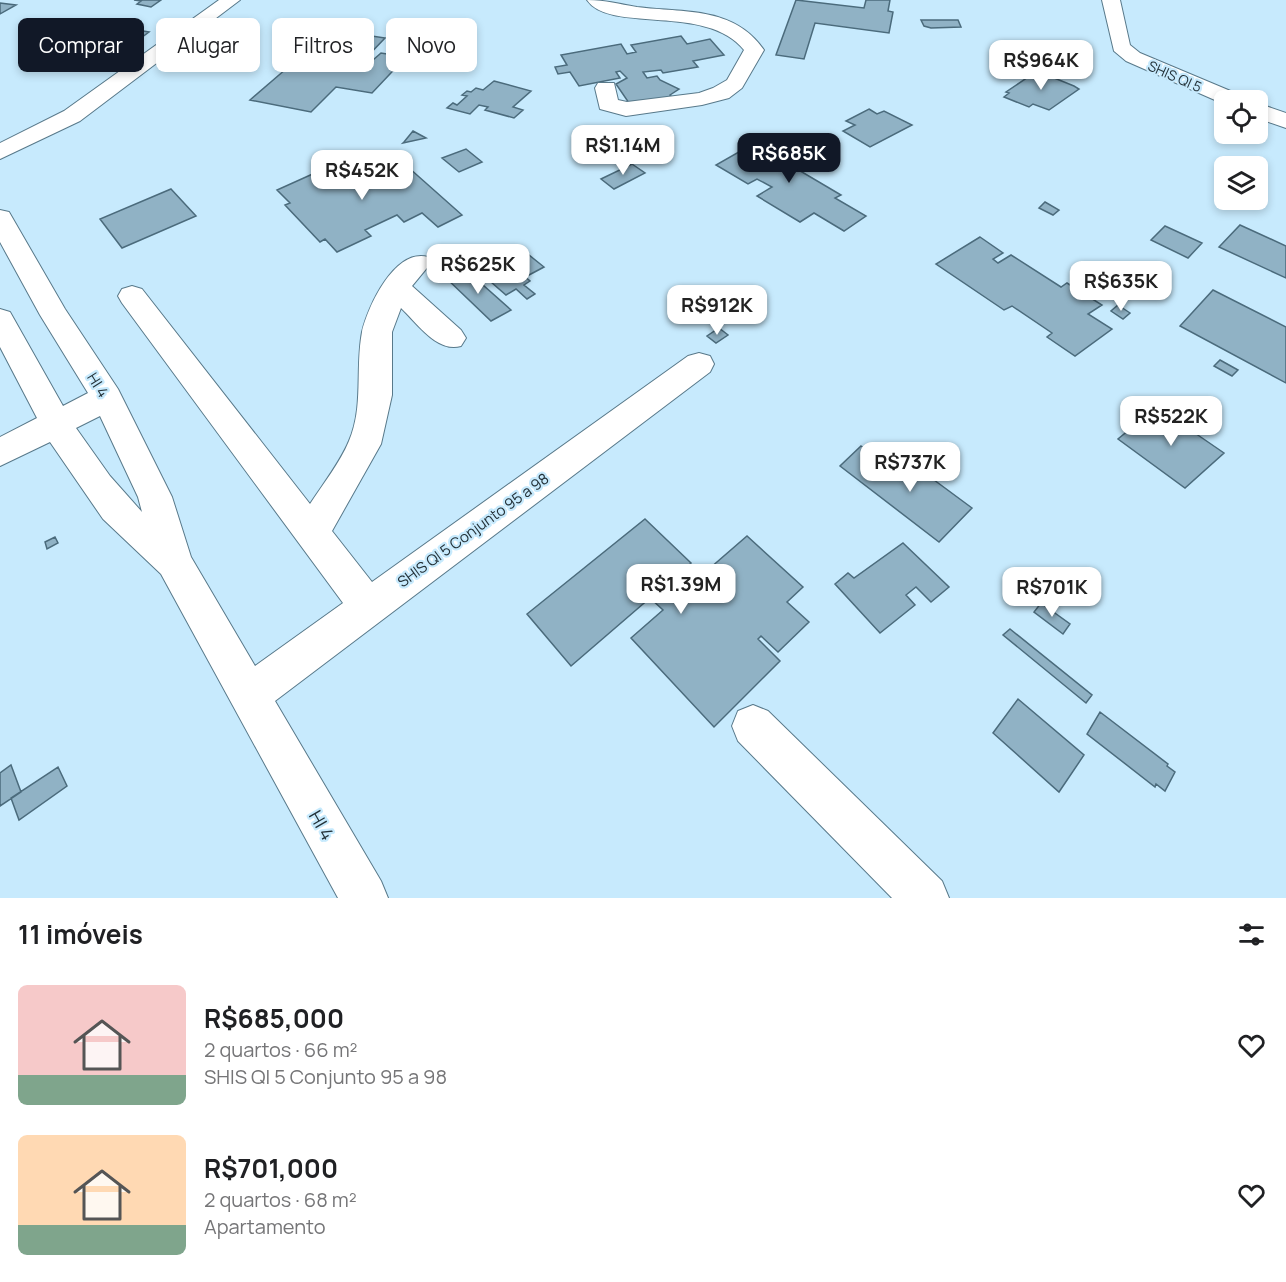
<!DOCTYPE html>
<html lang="pt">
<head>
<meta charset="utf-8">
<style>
	:root { --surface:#fff; --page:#f6f6f6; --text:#202124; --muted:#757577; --accent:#111827 }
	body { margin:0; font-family:Manrope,sans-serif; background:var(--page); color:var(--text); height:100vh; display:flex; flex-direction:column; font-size:22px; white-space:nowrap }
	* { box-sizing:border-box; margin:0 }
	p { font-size:20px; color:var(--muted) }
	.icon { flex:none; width:33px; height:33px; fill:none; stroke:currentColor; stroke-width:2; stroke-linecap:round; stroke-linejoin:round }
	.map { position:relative; height:898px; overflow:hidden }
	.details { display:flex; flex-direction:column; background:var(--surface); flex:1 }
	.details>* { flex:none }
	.top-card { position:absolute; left:18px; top:18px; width:600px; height:54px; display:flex; gap:12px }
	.fabs { position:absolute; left:1214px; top:90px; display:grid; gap:12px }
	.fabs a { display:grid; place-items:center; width:54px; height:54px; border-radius:9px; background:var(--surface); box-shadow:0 3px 9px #0003; font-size:30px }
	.price { position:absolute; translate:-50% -51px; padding:0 14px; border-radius:12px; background:#fff; color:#222; font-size:20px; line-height:39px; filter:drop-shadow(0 2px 3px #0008) }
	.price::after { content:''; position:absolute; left:50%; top:36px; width:18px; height:14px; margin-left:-9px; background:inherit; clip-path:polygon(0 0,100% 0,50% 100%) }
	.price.current { background:var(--accent); color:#fff }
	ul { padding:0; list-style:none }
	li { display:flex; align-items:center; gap:18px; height:150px; padding:0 18px }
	li span { display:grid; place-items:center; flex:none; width:168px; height:120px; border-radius:9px; color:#555 }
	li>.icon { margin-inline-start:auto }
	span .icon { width:72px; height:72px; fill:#fffc; stroke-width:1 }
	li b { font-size:26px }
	h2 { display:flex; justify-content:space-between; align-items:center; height:72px; padding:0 18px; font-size:26px }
	.chip { padding:0 21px; border-radius:9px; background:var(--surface); box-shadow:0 3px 9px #0003; font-size:21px; line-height:54px }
	.chip.current { background:var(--accent); color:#fff }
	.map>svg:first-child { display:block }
	.building { fill:#90b2c5; stroke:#4b6b7c; stroke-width:1.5 }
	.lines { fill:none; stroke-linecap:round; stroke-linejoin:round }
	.minor-casing { stroke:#58798a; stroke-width:2 }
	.minor { fill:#fff; fill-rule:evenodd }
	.labels { text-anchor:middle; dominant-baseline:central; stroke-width:4.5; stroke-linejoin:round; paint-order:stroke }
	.far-street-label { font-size:14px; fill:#233138; stroke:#c7eafd }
	.street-label { font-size:15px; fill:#233138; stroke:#c7eafd }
	.near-street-label { font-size:18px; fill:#233138; stroke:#c7eafd }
</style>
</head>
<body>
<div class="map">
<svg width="1286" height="898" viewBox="0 0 1286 898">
	<rect width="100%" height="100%" fill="#c7eafd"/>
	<path class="building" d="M 134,0 L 161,0 L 151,7 L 137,4 L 141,1 Z
		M 796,0 L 864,8 L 866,0 L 890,0 L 888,11 L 893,12 L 889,33 L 815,23 L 804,59 L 776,55 Z
		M 0,3 L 16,5 L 0,14 Z
		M 921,20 L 958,20 L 961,27 L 931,28 L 924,26 Z
		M 137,30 L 149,32 L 114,58 L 101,56 Z
		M 339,31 L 385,38 L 365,59 L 373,60 L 381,53 L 406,57 L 372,93 L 336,87 L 311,112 L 250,100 L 286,69 L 294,70 Z
		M 681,36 L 687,44 L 710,39 L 724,55 L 693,61 L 698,67 L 663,73 L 661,70 L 643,72 L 647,78 L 657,76 L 660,80 L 679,89 L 670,95 L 673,98 L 631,106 L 616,84 L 627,78 L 620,71 L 616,72 L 620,78 L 579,86 L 570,72 L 558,74 L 555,67 L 567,65 L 561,55 L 621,44 L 627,54 L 636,52 L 631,45 Z
		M 1037,71 L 1074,86 L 1079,89 L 1049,110 L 1033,104 L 1029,107 L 1004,97 L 1009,93 L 1006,92 Z
		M 494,81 L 531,91 L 513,107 L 523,110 L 514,118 L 485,110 L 488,107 L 479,105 L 470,114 L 447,108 L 453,103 L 457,105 L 467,96 L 462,95 L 467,91 L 471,92 L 476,88 L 483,90 Z
		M 869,109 L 877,114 L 884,111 L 912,125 L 870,147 L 843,131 L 855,125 L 846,121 Z
		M 413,131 L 426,138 L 403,143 L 404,142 Z
		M 767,136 L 800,154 L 785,162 L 841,195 L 835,198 L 866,216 L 844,231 L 814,213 L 800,222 L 757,196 L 772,187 L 757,179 L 748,184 L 716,165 Z
		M 466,149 L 482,162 L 459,172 L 442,158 Z
		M 391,152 L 462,215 L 438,227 L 422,213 L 404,222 L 397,215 L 365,230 L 371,236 L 337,252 L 325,239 L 320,242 L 285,205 L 290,203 L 277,190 L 346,159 L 361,172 L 349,177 L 361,188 L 377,181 L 382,186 L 388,183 L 366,163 Z
		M 632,164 L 645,173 L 614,189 L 601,179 Z
		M 171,189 L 196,216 L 122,248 L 100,219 Z
		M 1045,202 L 1059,210 L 1053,215 L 1039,208 Z
		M 1240,225 L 1286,246 L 1286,278 L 1219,247 Z
		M 1165,226 L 1202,243 L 1188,258 L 1151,240 Z
		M 980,237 L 1003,253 L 993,259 L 998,263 L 1011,255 L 1061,287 L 1067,283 L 1102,305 L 1088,314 L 1112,329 L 1075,356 L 1047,337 L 1052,333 L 1012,306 L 1004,310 L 936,264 Z
		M 519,247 L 544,267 L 529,275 L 505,255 Z
		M 500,256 L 530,281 L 524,285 L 535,294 L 527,299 L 516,289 L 506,295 L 476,269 Z
		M 463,269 L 466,270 L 511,310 L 491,321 L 446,278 Z
		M 1213,290 L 1286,327 L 1286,383 L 1180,326 Z
		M 1118,305 L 1130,313 L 1123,319 L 1111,311 Z
		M 719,328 L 728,335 L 716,343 L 707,336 Z
		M 1220,360 L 1238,370 L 1232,376 L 1214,366 Z
		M 1157,407 L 1224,453 L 1185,488 L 1118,439 Z
		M 861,446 L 898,474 L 911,463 L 972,508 L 939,542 L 840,466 Z
		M 645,519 L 691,563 L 684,570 L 695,581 L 747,536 L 803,587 L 787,602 L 809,622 L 778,652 L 761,636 L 758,639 L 780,661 L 714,727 L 631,638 L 663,610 L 650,598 L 571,666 L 527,614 Z
		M 55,537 L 58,543 L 47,549 L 45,542 Z
		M 903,543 L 949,587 L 931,602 L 916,587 L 906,595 L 915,605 L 880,633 L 835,584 L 848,573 L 854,578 Z
		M 1041,603 L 1070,624 L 1063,634 L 1034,612 Z
		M 1010,629 L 1092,695 L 1086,703 L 1003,635 Z
		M 1018,699 L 1084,755 L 1059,792 L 993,733 Z
		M 1100,712 L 1168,764 L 1167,766 L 1175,772 L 1165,791 L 1156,784 L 1155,787 L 1087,734 Z
		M 11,765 L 21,792 L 0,806 L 0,773 Z
		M 58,767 L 67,786 L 19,820 L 11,798 Z"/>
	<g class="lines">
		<defs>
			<path id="minor" d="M 219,0 L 240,0 L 80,121 L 0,159 L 0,143 L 64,111 Z
				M 587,0 C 607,0 618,4 637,7 C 684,13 734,6 764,50 L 742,88 L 729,98 L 702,105 L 626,116 L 600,109 L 595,88 L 598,83 L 614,83 L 618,100 L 627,102 L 699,93 L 713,88 L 727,80 L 744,50 C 707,3 610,34 587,0 Z
				M 1102,0 L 1120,0 L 1130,45 L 1140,53 L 1240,95 L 1242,100 L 1224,100 L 1224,104 L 1126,61 L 1114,51 Z
				M 1257,103 L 1286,113 L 1286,128 L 1257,118 Z
				M 0,210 L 9,212 L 65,309 L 118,389 L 172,497 L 191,557 L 255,666 L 343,603 L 122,303 L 118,296 L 122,289 L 132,286 L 142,289 L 310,504 C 323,484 340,463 349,441 C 364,406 355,369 362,332 C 368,306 395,248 428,257 L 431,263 L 412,286 L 461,330 L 466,338 L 461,346 C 437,353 417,323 401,308 L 392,332 L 392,395 L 381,444 L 332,531 L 372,582 L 688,356 L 699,353 L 710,356 L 714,364 L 710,372 L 275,701 L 381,881 L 388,898 L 338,898 L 161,574 L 103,519 L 50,442 L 0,466 L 0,437 L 37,418 L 0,347 L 0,309 L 10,312 L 63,406 L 88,393 L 40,315 L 0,242 ZM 100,416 L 138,497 L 142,512 L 110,476 L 76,428 Z
				M 753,705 L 768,711 L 942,881 L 949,898 L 892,898 L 738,741 L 732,726 L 738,711 Z"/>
		</defs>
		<use href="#minor" class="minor-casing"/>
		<use href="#minor" class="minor"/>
	</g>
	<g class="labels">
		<g class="far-street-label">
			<text transform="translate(1175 76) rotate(24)">SHIS QI 5</text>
		</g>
		<g class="street-label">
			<text transform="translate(98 385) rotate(58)">HI 4</text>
			<text transform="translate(473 530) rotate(-36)">SHIS QI 5 Conjunto 95 a 98</text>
		</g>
		<g class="near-street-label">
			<text transform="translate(322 825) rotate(60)">HI 4</text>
		</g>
	</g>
</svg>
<div class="fabs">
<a><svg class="icon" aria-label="locate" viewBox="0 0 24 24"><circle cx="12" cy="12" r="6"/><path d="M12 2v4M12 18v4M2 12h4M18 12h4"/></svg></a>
<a><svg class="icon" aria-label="layers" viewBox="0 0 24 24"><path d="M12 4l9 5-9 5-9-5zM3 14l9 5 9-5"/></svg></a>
</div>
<b class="price" style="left:1041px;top:91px">R$964K</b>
<b class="price" style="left:623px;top:176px">R$1.14M</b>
<b class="price current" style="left:789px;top:184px">R$685K</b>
<b class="price" style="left:362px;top:201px">R$452K</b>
<b class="price" style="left:478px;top:295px">R$625K</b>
<b class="price" style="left:1121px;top:312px">R$635K</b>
<b class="price" style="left:717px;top:336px">R$912K</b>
<b class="price" style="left:1171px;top:447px">R$522K</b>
<b class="price" style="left:910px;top:493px">R$737K</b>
<b class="price" style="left:681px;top:615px">R$1.39M</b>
<b class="price" style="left:1052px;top:618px">R$701K</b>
<div class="top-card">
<a class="chip current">Comprar</a>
<a class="chip">Alugar</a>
<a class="chip">Filtros</a>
<a class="chip">Novo</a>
</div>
</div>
<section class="details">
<h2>11 imóveis<svg class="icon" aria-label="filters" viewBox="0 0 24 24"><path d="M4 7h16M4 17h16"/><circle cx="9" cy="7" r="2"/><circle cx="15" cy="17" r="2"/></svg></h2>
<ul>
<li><span style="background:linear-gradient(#f6c9c9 75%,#7fa58c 0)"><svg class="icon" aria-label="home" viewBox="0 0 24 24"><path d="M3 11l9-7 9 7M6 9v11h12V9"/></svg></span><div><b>R$685,000</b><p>2 quartos · 66 m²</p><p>SHIS QI 5 Conjunto 95 a 98</p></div><svg class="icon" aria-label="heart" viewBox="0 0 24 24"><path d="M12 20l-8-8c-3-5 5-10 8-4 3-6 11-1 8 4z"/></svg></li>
<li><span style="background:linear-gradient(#ffd9b3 75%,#7fa58c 0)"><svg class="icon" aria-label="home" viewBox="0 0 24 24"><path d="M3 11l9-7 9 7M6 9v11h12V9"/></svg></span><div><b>R$701,000</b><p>2 quartos · 68 m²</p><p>Apartamento</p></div><svg class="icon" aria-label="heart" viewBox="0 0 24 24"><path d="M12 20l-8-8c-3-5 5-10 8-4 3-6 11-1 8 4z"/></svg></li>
</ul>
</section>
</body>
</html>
